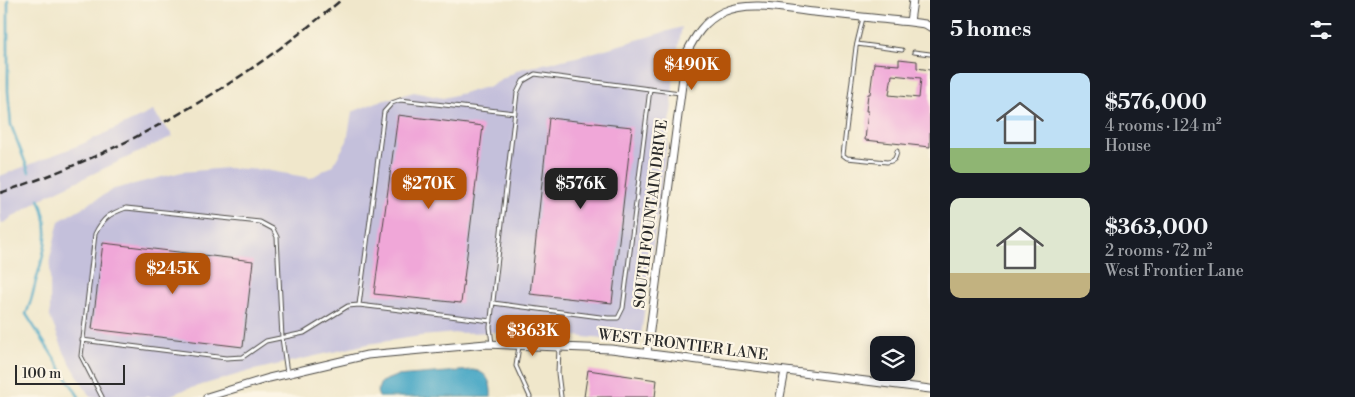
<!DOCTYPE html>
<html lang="en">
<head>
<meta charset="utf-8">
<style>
	:root { --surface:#171b24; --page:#242831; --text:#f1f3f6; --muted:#9ea1a6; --accent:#b45309 }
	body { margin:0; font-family:"Libre Bodoni",serif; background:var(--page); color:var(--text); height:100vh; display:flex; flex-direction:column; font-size:19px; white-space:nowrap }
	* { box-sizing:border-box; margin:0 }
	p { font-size:16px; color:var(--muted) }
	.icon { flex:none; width:28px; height:28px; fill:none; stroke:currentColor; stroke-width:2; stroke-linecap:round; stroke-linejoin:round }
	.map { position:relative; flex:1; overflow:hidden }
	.details { display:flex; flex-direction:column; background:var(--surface); width:425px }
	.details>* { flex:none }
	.buttons { position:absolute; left:870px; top:336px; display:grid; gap:10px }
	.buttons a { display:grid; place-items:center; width:45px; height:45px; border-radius:10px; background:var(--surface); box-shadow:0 2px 12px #0003; font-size:25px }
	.scale { position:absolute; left:15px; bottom:12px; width:110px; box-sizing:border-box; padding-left:5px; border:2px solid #2b2b2b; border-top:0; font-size:14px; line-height:18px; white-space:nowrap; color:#2b2b2b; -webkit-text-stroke:4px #fcf5e5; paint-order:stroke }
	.price { position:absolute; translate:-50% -42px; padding:0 11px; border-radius:10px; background:var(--accent); color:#fff; font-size:16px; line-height:32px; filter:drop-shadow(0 1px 2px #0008) }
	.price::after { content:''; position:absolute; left:50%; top:30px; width:15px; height:11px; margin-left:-8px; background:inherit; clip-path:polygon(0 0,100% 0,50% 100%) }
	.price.selected { background:#222; color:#fff }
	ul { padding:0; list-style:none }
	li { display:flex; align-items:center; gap:15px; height:125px; padding:0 20px }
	li span { display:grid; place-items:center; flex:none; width:140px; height:100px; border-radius:10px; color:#555 }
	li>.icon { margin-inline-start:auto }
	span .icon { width:60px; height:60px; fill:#fffc; stroke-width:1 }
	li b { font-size:21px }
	h2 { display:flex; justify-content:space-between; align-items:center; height:60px; padding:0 20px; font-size:21px }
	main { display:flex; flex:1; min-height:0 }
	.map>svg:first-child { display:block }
	.industrial { fill:#c4c0db }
	.water { fill:#45a6c4; stroke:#386878 }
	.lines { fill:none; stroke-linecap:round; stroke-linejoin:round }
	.stream { stroke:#45a6c4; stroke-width:2.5 }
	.building { fill:#f0a7d8; fill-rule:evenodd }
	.lane-casing { stroke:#494743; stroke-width:5 }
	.street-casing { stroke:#494743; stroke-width:9 }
	.lane { stroke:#fff; stroke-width:3 }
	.street { stroke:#fff; stroke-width:7 }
	.rail { stroke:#2b2b2b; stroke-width:2.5; stroke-dasharray:8 4; stroke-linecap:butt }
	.labels { text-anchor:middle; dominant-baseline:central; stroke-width:4.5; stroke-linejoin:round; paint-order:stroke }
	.street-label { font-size:15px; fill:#2b2b2b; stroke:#fcf5e5 }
</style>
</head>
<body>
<main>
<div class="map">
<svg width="930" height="397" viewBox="0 0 930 397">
	<rect width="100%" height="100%" fill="#fcf5e5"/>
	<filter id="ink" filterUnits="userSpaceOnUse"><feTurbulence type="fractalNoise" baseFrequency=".02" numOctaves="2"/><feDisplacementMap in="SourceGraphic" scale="10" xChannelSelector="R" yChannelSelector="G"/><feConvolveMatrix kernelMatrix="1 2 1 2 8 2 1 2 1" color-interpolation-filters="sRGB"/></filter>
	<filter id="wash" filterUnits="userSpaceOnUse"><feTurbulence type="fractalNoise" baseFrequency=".0096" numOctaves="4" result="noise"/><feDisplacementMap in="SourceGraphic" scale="20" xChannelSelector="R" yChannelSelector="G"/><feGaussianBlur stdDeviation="1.12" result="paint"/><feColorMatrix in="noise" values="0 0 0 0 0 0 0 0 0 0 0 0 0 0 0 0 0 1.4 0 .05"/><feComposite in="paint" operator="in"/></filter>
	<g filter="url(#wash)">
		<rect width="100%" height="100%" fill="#f0e7cb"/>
		<path class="industrial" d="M 682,27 L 674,69 L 672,105 L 640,343 L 556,334 L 508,332 L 457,333 L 421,336 L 368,344 L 250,371 L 181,391 L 166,397 L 90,397 L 65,354 L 50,317 L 50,258 L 59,221 L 114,189 L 182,172 L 227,168 L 265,170 L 311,178 L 333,165 L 347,141 L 352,112 L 377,102 L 414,92 L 443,98 L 491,86 L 520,69 L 581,56 Z
			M 153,111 L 173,136 L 50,194 L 0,225 L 0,176 L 82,144 Z"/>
		<path class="water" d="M 472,370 C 487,371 492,383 491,397 L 379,397 L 377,392 L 381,382 L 396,376 Z"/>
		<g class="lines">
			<path class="stream" d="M 8,0 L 8,91 L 11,125 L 29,172
				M 39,199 C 52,230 45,250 36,281 C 33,292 31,303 26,314 L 79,397"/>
		</g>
		<g id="blocks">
			<path class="building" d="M 899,59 L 917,61 L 917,68 L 930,70 L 930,147 L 865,140 L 868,111 L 866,111 L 868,94 L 870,94 L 874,63 L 899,65 ZM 892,75 L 921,78 L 919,98 L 889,95 Z
				M 398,115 L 483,126 L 461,303 L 374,294 Z
				M 549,118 L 632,127 L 612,303 L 530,294 Z
				M 103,243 L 253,261 L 243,347 L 92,329 Z
				M 588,370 L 657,380 L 655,397 L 584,397 Z"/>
		</g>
	</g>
	<g filter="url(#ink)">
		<use href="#blocks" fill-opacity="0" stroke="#494743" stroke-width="1"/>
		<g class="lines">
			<defs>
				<path id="lane" d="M 863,18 L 856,47 L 843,155 L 847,158 L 887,162 C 895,161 896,158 897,151
					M 857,44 L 902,50
					M 914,52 L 930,54
					M 493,303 L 608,318 L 618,318 L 623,308 L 650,89
					M 359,305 L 384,112 L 392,103 L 400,100 L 515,113
					M 82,340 L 226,358 L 243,357 L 266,341 L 304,333 L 348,306 L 359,305 L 491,321
					M 492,344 L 490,327 L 517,93 L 523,81 L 535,74 L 680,93
					M 519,346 L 516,366 L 530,397
					M 559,348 L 558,373 L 561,397
					M 102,397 L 81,356 L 95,234 C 103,218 109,214 126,208 L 260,222 L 273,229 L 277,237 L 282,338 L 287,373"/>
				<path id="street" d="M 910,22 L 913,0
					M 647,353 L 686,54 C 695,36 704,21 723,12 C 750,0 786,9 814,12 C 846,15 878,19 910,22 L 925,24 L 930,27
					M 207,397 L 269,378 L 367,355 L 486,344 L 611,349 L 930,389
					M 780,397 L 785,371"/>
			</defs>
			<use href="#lane" class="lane-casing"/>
			<use href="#street" class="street-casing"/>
			<use href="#lane" class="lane"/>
			<use href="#street" class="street"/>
			<path class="rail" d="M 0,193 C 129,150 237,88 341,0"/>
		</g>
	</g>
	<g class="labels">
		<g class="street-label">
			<text transform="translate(651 214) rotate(-83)">SOUTH FOUNTAIN DRIVE</text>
			<text transform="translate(683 345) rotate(7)">WEST FRONTIER LANE</text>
		</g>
	</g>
</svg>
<div class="buttons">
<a><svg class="icon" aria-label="layers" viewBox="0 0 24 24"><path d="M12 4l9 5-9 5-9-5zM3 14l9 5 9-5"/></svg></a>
</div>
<div class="scale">100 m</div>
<b class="price" style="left:692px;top:91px">$490K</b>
<b class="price" style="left:429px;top:210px">$270K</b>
<b class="price selected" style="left:581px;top:210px">$576K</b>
<b class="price" style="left:173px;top:295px">$245K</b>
<b class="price" style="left:533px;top:357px">$363K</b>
</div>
<section class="details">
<h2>5 homes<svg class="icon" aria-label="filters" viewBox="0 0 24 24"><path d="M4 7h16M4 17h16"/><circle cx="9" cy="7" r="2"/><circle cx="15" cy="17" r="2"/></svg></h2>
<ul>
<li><span style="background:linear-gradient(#bfe0f5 75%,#8fb573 0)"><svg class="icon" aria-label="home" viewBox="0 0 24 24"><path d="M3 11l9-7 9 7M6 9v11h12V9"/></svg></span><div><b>$576,000</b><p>4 rooms · 124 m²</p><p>House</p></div></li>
<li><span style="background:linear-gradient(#dfe7d0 75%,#c2b280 0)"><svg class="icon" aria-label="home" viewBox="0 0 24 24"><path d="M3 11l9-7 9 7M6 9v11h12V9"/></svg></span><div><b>$363,000</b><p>2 rooms · 72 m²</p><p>West Frontier Lane</p></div></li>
</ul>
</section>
</main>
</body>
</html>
